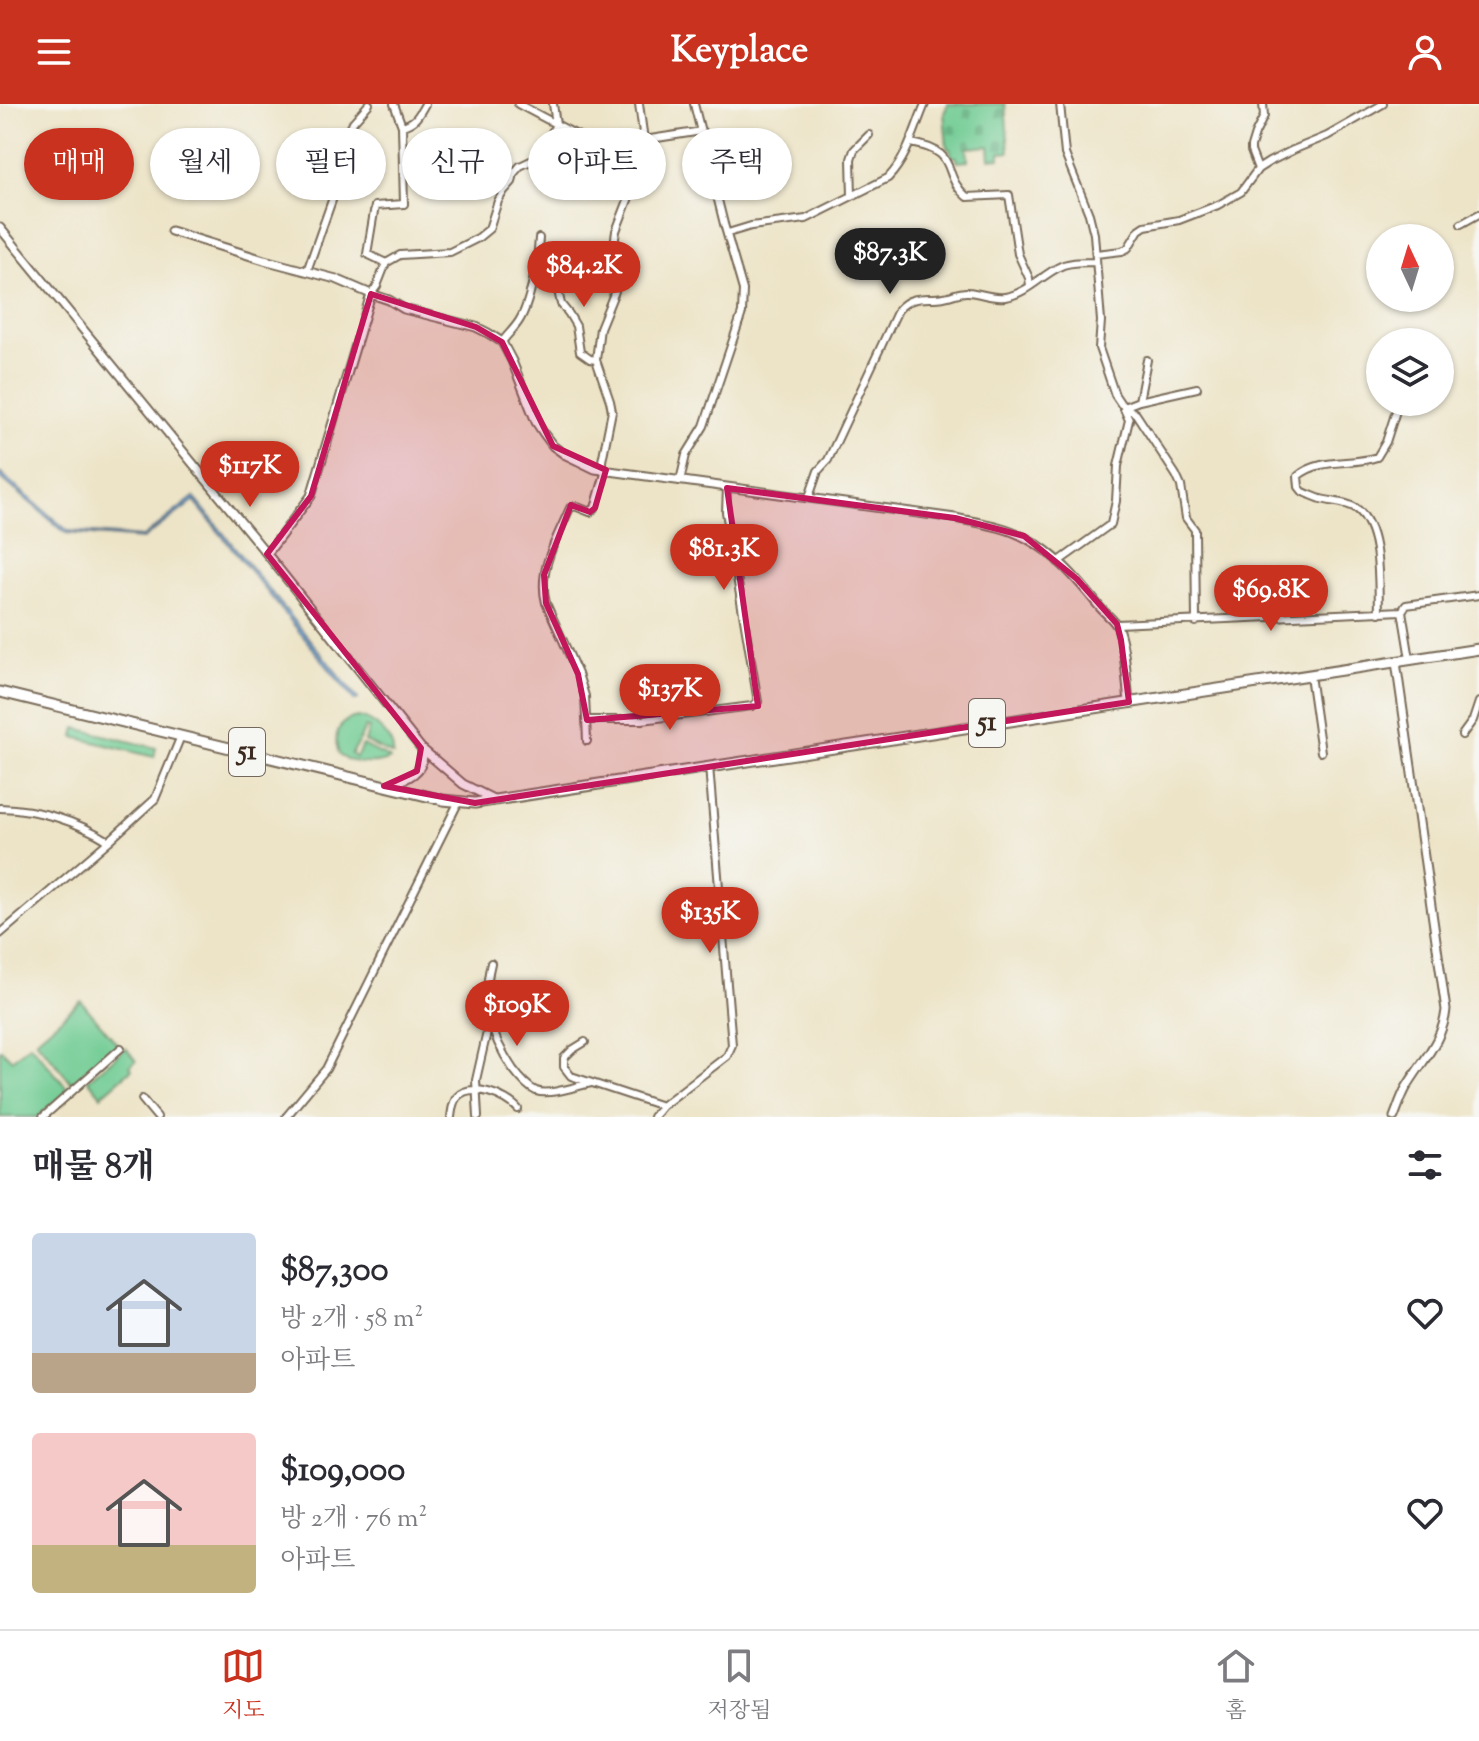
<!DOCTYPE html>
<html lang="ko">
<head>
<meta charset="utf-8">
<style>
	:root { --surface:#fff; --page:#f7f7f7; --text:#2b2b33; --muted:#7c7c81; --line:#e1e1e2; --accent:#c8321e }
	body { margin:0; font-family:"Sorts Mill Goudy","Noto Serif KR",serif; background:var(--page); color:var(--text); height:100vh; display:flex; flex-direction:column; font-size:30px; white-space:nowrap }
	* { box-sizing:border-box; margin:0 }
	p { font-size:26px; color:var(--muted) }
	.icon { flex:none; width:44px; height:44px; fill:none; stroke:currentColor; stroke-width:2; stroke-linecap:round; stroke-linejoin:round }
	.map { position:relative; height:1013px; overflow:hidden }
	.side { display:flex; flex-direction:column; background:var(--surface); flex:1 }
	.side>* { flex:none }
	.guide { position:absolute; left:24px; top:24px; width:800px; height:72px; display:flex; gap:16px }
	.needle { width:52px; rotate:356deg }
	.fabs { position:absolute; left:1366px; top:120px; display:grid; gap:16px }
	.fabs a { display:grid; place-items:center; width:88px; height:88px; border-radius:50%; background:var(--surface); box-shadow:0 2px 6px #0004; font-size:40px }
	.price { position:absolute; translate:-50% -68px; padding:0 18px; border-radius:28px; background:var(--accent); color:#fff; font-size:26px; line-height:52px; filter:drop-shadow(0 2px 4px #0008) }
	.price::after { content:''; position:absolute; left:50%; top:48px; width:24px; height:18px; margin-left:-12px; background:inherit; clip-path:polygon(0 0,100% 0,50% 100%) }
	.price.current { background:#222; color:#fff }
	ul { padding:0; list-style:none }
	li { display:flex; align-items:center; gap:24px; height:200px; padding:0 32px }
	li span { display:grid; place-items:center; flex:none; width:224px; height:160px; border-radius:8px; color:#555 }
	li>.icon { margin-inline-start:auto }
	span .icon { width:96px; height:96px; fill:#fffc; stroke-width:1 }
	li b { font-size:34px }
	h2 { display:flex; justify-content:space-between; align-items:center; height:96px; padding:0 32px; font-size:34px }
	.chip { padding:0 28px; border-radius:36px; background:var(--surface); box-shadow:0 2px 6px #0004; font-size:28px; line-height:72px }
	.chip.current { background:var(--accent); color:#fff }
	header { display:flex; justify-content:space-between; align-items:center; height:104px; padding:0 32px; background:var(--accent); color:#fff; font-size:36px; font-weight:700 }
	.dock { display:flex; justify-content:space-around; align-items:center; height:112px; border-top:2px solid var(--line); background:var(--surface); font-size:22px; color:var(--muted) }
	.dock a { display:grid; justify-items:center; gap:4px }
	.dock .current { color:var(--accent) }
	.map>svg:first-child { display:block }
	.green { fill:#72cc94; stroke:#567b59; stroke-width:2 }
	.cemetery { fill:url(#cemetery-stones); stroke:#567b59; stroke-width:2 }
	.water { fill:#7cb9ef; stroke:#5c7286; stroke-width:2 }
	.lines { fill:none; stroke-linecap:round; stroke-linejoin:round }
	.minor-casing { stroke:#796b59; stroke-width:10 }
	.tertiary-casing { stroke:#796b59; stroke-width:11 }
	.primary-casing { stroke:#796b59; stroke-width:13 }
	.minor { stroke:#fff; stroke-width:6 }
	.tertiary { stroke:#fff; stroke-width:7 }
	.primary { stroke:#fff; stroke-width:9 }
	.marked { fill:#c2185b; fill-opacity:0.2; stroke:#c2185b; stroke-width:6; stroke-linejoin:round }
	.labels { text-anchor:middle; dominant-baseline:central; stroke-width:6; stroke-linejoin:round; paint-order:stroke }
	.shield { fill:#f6f6f2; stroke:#73675e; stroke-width:2 }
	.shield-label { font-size:28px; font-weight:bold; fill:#3b2a1e }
</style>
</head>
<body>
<header><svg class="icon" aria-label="menu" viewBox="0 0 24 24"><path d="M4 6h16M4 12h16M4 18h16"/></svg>Keyplace<svg class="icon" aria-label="person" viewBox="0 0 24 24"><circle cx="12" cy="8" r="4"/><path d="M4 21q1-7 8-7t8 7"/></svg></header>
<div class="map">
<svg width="1479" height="1013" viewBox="0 0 1479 1013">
	<defs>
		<pattern id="cemetery-stones" width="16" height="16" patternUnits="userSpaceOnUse" patternTransform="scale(2)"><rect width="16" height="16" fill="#72cc94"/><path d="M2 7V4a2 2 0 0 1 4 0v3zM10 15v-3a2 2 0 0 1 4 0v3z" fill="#64af7f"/></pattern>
	</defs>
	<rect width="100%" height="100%" fill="#f6f6f2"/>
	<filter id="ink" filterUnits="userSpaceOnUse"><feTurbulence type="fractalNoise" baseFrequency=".0125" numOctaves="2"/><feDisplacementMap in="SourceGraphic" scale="16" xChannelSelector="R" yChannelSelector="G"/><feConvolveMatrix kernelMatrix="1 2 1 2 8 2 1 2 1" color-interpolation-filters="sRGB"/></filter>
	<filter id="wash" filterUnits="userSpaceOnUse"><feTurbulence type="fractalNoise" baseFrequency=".006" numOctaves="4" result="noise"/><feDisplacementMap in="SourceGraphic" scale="32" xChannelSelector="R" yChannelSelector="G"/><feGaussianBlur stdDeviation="1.8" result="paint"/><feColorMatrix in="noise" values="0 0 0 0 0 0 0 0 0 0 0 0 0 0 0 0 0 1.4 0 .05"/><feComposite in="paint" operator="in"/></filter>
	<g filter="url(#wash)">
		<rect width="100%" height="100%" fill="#ede4c7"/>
		<path class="green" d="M 359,613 C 375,617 395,634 393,651 L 365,638 L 369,624 L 365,623 L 358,640 L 351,650 L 356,653 L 363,641 L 389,654 L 390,655 C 376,662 354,660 340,652 C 332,634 337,615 359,613 Z
			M 76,624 L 156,644 L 154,653 L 74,633 Z
			M 81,897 L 119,942 L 74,982 L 36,936 Z
			M 30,940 L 69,986 L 38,1013 L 0,1013 L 0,946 L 1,945 L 12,956 Z
			M 126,944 L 136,957 L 130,962 L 132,965 L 101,992 L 88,976 Z"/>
		<path class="cemetery" d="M 948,0 L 1005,0 L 1009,48 L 1000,49 L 1000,54 L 990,55 L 989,42 L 967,44 L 968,57 L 957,58 L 957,53 L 952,53 L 950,45 L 947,44 L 944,9 Z"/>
		<path class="water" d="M 0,369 L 68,427 L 143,433 L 194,393 L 358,595 L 355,597 L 194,397 L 143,435 L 66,429 L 0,373 Z"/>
	</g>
	<g filter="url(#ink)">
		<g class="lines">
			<defs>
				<path id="minor" d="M 394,0 L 402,22
					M 518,0 L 586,36 L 641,36
					M 1060,0 L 1065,50 L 1089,110 L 1094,130 L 1101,217 L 1099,244 L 1115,291 L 1121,300 L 1136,310 L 1176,371 L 1181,382 L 1186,414 L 1195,426 L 1196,518
					M 644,36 L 702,27
					M 911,39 C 962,48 939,69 967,93 L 1009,91 L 1018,150 L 1029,174 L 1030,182
					M 1258,65 L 1251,47 L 1251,43 L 1255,30 L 1264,12 L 1263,0
					M 852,92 L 851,55 L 854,46 L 869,31
					M 1461,120 L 1479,110
					M 728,129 L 751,122 L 806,115 L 888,74 C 908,53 914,26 925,0
					M 1096,150 L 1122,147 L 1128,144 L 1139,126 L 1145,122 L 1179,116 L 1218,101 L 1241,88 L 1258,65 L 1269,58 L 1293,46 L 1327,32 L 1383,0
					M 386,159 L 400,151 L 450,148 L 478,134 L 489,125 L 498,97 L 504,87 L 512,78 L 514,69 L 520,62 L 537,54 L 547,38 L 556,20 L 553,0
					M 566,166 L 559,191 L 561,200 L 569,210 L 576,222 L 580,248 L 590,255 L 596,256
					M 307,167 L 336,85 L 346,33 L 353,18 L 369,0
					M 371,190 L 377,182 L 386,159 L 367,150 L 375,102 L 404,100 L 402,22 C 416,18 418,12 425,0
					M 502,238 C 507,231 514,225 519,217 C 530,200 538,156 539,134
					M 1139,297 L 1197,284
					M 680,377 L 686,351 L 704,322 L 742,209 L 743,186 L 724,120 L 694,0
					M 809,393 L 818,367 L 828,356 L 898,206 C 911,190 926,196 944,193 C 952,192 960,187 968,188 C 981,189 992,195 1005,193 C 1026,190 1041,172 1059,163 C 1069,157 1085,159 1096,158
					M 1058,458 L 1111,420 L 1116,397 L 1118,362 L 1129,316 L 1124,305 L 1126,302 L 1139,297 L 1147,256
					M 1402,507 L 1406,501 L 1479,491
					M 1379,509 C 1378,480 1382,425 1357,405 C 1348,398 1332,398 1321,395 C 1315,393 1309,390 1303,388 L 1299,383 L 1298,372 C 1321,353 1351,362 1377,353 L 1386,338 L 1396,307
					M 1117,520 L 1402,507 L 1410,555
					M 1310,571 L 1321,648
					M 587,616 L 642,616 L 752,602 L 758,598 L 726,408 L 727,384
					M 1462,631 L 1473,616 L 1479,598
					M 587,637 L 585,592 L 578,570 L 546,499 C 537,466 557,434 570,404 L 575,402 L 590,408 L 595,404 L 606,366 L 602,361 L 602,357 L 612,307 L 610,297 L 596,256 L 600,224 L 615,187 L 616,165 L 614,141 L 616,127 L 640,65 L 641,36 L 644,36 L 639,0
					M 0,704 C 38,705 77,717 109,737
					M 0,830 L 109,737 L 155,695 L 181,632
					M 491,859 C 481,900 490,931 513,965 C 519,973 527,983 536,987 C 549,992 577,982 591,979
					M 585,938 L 572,946 L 564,954 L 564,963 L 571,972 L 662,1002
					M 142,995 L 157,1013
					M 43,1013 L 121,944
					M 286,1013 L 326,965 L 458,699
					M 451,1013 C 452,1007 452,999 457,993 C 471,977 507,992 518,1005
					M 478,1013 L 476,976 L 487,928 L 490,922
					M 653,1013 L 662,1002 L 727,952 L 732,941 L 709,662"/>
				<path id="tertiary" d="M 0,124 L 267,450 L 421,644 L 463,680 L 493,695
					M 171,127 L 264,156 L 336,175 L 371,190 L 389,196 L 404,205 L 476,223 L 488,229 L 502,238 L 512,257 L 536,318 L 544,330 L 553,342 L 564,350 L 595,365 L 955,414 C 979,419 1005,422 1026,434 C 1055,449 1078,476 1098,501 C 1104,509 1115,516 1118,524 C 1126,547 1126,574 1129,598
					M 267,450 L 311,392 L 371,190
					M 388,681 C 406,676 427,668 422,646
					M 1394,1013 C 1398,1003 1401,993 1406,984 C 1421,958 1443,937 1446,906 L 1396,558"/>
				<path id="primary" d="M 0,588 L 443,696 L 475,699 L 1479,545"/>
			</defs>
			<use href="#minor" class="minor-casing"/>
			<use href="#tertiary" class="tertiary-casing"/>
			<use href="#primary" class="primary-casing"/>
			<use href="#minor" class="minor"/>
			<use href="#tertiary" class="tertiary"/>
			<use href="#primary" class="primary"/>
		</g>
	</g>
	<path class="marked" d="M 371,190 L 476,223 L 502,238 L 553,342 L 606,366 L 595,404 L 590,408 L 571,401 L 544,471 L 546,499 L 578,570 L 587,616 L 758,602 L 727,384 L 955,414 L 1024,432 L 1077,475 L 1117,520 L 1121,536 L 1129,598 L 475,699 L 384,682 L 417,667 L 421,644 L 267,450 L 311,392 Z"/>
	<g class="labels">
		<g class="shield">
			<rect x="969" y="595" width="36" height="48" rx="6"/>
			<rect x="229" y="624" width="36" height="48" rx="6"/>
		</g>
		<g class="shield-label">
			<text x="987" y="619">51</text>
			<text x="247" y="648">51</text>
		</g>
	</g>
</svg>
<div class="fabs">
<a><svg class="needle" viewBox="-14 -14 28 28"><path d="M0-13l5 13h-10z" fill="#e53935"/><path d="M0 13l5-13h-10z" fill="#7c7c81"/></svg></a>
<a><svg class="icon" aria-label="layers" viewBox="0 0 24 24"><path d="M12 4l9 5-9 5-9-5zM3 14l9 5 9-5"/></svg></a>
</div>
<b class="price current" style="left:890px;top:192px">$87.3K</b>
<b class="price" style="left:584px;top:205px">$84.2K</b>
<b class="price" style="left:250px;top:405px">$117K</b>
<b class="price" style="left:724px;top:488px">$81.3K</b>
<b class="price" style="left:1271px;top:529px">$69.8K</b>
<b class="price" style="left:670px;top:628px">$137K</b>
<b class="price" style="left:710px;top:851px">$135K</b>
<b class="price" style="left:517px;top:944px">$109K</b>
<div class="guide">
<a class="chip current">매매</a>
<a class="chip">월세</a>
<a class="chip">필터</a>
<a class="chip">신규</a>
<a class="chip">아파트</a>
<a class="chip">주택</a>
</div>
</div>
<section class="side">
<h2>매물 8개<svg class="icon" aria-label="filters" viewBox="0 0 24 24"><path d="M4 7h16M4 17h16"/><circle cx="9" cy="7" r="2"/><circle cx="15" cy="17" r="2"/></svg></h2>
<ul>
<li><span style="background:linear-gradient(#c9d6e8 75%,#b9a48a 0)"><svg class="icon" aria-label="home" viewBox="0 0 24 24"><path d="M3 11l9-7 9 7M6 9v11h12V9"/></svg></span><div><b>$87,300</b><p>방 2개 · 58 m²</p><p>아파트</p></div><svg class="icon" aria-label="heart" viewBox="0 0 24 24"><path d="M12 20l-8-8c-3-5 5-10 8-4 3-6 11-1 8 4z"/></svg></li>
<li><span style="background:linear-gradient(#f6c9c9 70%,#c2b280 0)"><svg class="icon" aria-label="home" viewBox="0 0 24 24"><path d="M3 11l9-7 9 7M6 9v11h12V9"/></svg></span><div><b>$109,000</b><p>방 2개 · 76 m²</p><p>아파트</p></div><svg class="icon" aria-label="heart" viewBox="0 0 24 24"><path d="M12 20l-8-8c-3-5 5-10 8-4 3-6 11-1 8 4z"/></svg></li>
</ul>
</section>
<nav class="dock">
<a class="current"><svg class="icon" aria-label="map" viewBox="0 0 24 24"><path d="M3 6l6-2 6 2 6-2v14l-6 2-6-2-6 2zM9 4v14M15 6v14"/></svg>지도</a>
<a><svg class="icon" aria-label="saved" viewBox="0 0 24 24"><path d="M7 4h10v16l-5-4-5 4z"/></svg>저장됨</a>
<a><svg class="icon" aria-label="home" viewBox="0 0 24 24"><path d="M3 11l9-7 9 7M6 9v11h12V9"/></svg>홈</a>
</nav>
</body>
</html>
